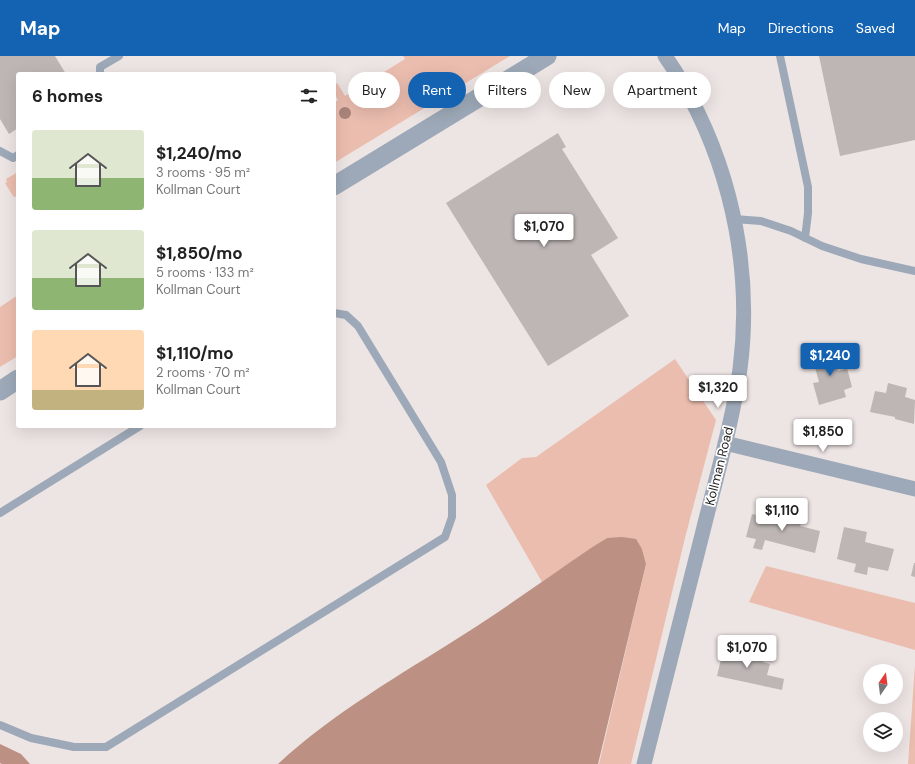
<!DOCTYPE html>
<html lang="en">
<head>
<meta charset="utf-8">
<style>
	:root { --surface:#fff; --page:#f6f6f6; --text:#222; --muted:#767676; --accent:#1463b2 }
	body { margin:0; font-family:"DM Sans",sans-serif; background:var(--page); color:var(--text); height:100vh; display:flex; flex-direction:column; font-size:15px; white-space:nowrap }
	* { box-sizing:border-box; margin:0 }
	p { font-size:13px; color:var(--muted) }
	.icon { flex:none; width:22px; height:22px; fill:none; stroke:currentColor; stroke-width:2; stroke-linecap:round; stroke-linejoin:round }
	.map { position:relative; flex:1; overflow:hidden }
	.sheet { position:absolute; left:16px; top:16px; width:320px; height:356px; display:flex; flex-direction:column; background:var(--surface); border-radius:4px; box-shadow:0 4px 16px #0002 }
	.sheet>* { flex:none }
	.top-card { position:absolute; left:348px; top:16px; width:380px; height:36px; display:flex; gap:8px }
	.needle { width:26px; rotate:14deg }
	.fabs { position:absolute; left:863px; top:608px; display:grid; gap:8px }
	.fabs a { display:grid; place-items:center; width:40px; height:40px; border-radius:50%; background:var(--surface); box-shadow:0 4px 16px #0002; font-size:20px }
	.price { position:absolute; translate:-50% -34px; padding:0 9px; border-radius:4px; background:#fff; color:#222; font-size:13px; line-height:26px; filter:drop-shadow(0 1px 2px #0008) }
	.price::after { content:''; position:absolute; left:50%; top:24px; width:12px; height:9px; margin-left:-6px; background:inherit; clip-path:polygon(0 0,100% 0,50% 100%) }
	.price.current { background:var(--accent); color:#fff }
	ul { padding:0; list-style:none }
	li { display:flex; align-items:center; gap:12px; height:100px; padding:0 16px }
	li span { display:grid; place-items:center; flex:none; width:112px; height:80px; border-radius:4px; color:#555 }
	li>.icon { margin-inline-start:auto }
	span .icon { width:48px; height:48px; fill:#fffc; stroke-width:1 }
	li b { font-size:17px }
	h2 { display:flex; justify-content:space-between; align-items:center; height:48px; padding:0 16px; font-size:17px }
	.chip { padding:0 14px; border-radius:18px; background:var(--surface); box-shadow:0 4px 16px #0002; font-size:14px; line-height:36px }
	.chip.current { background:var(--accent); color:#fff }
	header { display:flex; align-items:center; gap:24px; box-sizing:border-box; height:56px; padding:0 20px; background:var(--accent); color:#fff }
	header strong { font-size:19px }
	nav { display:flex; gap:22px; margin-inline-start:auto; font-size:14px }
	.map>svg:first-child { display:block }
	.green { fill:#ebbdaf }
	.water { fill:#bc9082 }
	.building { fill:#bdb6b4 }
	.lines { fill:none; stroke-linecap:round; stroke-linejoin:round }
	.service { stroke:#9da9b8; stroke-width:8 }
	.minor { stroke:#9da9b8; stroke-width:15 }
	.tertiary { stroke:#9da9b8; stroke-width:19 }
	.tree { fill:#aa867c }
	.labels { text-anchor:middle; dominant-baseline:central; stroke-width:3.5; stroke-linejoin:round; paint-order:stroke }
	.street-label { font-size:13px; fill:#1f1c1c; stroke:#fff }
</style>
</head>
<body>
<header>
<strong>Map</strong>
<nav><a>Map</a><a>Directions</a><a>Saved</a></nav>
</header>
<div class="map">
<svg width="915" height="708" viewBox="0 0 915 708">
	<rect width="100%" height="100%" fill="#ede5e3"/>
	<path class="green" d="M 403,0 L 510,0 L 334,107 L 334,47 L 338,44 L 334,37 L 334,26 L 338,28 L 345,40 L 405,3 Z
		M 18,116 L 18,139 L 15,141 L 13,140 L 5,127 L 7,126 L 6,123 Z
		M 18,239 L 18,300 L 0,311 L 0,251 Z
		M 675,303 L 716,364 L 685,482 L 631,708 L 599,708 L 646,508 L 642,493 L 607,482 L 542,526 L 486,429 L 522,402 L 536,401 Z
		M 766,510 L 915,547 L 915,594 L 749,546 Z
		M 915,609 L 915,708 L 908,708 Z"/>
	<path class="water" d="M 622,481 L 636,483 L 642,493 L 646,508 L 598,708 L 278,708 C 333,657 400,619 463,579 C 506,552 548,521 591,492 L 607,482 Z
		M 0,688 L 21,698 L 30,708 L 2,708 L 0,707 Z"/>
	<path class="building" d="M 0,0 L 55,0 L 66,18 L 18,18 L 18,72 L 9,78 L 0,63 Z
		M 819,0 L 915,0 L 915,84 L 840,100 Z
		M 558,77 L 566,91 L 562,93 L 618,182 L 591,199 L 629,260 L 548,310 L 446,147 Z
		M 832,291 L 838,315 L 847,312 L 852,331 L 844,334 L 846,341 L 819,349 L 813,327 L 819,326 L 811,297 Z
		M 888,327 L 907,332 L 905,341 L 915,344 L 914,368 L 895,363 L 895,361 L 870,356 L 875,335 L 886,337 Z
		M 771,454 L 791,459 L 790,463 L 802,465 L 800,470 L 820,475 L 815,497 L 765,484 L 762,494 L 753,492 L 756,483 L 746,481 L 752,458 L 769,462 Z
		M 844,471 L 867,476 L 865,486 L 894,493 L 888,515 L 868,511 L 867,519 L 854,516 L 856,508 L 837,503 Z
		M 914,507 L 915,507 L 915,521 L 911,520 Z
		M 724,590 L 765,600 L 763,606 L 770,608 L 767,619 L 784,623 L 782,634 L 717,620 Z"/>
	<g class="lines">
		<path class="service" d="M 780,0 L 808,131 L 808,157 L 805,182
			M 100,18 L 100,11 L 119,0
			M 0,95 L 13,102 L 18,99
			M 734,163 L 761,165 L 791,175 L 822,190 L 861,203 L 915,215
			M 0,457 L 140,370
			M 0,669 L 31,682 L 74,691 L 106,691 L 445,481 L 452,461 L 452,439 L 441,406 L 358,270 L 346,259 L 334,257"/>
		<path class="minor" d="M 725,387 L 915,433
			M 644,708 C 664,630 683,553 703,475 C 716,422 732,368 740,313 C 752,220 734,124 690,41 C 683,27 674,13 665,0"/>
		<path class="tertiary" d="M 334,130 L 547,0
			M 0,335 L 18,323"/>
	</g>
	<circle class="tree" cx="345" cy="57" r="6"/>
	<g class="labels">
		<g class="street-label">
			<text transform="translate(719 410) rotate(-76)">Kollman Road</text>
		</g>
	</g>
</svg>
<div class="fabs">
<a><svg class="needle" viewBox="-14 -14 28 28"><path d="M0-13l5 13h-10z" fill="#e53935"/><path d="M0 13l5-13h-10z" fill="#767676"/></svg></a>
<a><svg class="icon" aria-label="layers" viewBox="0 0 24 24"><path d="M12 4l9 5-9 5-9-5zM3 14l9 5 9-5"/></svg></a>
</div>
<b class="price" style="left:544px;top:192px">$1,070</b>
<b class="price current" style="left:830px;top:321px">$1,240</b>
<b class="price" style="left:718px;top:353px">$1,320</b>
<b class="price" style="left:823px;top:397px">$1,850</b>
<b class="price" style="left:782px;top:476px">$1,110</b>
<b class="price" style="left:747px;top:613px">$1,070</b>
<div class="top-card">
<a class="chip">Buy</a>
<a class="chip current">Rent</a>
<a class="chip">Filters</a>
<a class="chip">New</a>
<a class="chip">Apartment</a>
</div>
<section class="sheet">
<h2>6 homes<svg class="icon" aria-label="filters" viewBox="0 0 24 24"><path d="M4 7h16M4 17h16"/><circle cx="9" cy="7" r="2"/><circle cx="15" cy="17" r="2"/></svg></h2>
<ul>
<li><span style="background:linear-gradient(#dfe7d0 60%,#8fb573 0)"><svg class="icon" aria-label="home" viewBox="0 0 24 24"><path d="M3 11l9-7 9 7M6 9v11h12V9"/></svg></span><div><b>$1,240/mo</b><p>3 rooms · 95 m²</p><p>Kollman Court</p></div></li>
<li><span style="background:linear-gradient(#dfe7d0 60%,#8fb573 0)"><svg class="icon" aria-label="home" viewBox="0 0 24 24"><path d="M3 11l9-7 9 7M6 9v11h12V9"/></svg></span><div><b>$1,850/mo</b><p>5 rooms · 133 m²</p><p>Kollman Court</p></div></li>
<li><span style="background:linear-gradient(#ffd9b3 75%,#c2b280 0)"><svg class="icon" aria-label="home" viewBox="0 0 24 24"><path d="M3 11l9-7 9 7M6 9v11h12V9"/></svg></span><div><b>$1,110/mo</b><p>2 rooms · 70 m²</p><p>Kollman Court</p></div></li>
</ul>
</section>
</div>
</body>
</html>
